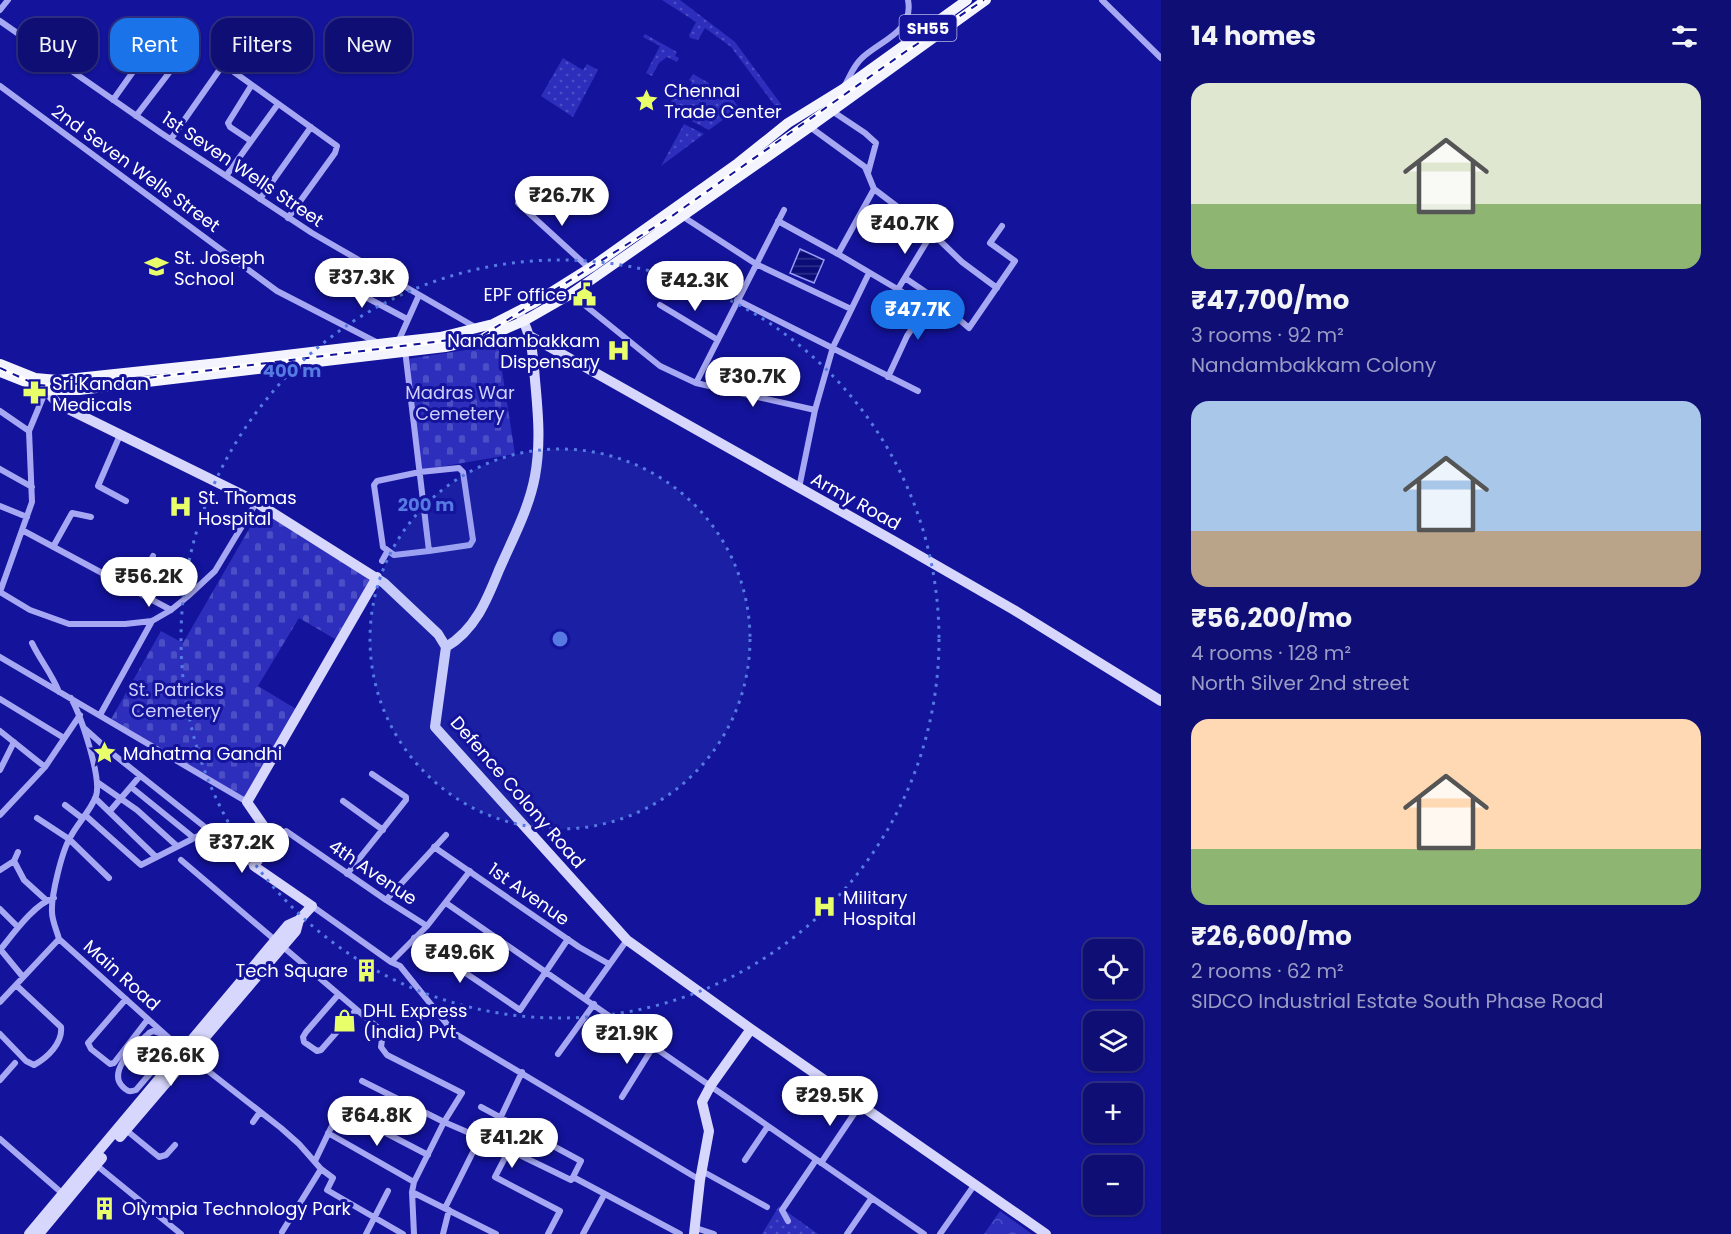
<!DOCTYPE html>
<html lang="en">
<head>
<meta charset="utf-8">
<style>
	:root { --surface:#0e0e74; --page:#171779; --text:#f1f3f6; --muted:#9b9cc5; --line:#2e2e86; --accent:#1a73e8 }
	body { margin:0; font-family:Poppins,sans-serif; background:var(--page); color:var(--text); height:100vh; display:flex; flex-direction:column; font-size:22px; white-space:nowrap }
	* { box-sizing:border-box; margin:0 }
	p { font-size:20px; color:var(--muted) }
	.icon { flex:none; width:33px; height:33px; fill:none; stroke:currentColor; stroke-width:2; stroke-linecap:round; stroke-linejoin:round }
	.map { position:relative; flex:1; overflow:hidden }
	.details { display:flex; flex-direction:column; background:var(--surface); width:570px }
	.details>* { flex:none }
	.hud { position:absolute; left:18px; top:18px; width:570px; height:54px; display:flex; gap:12px }
	.buttons { position:absolute; left:1083px; top:939px; display:grid; gap:12px }
	.buttons a { display:grid; place-items:center; width:60px; height:60px; border-radius:12px; background:var(--surface); box-shadow:0 2px 4px #0004,0 0 0 2px var(--line); font-size:30px }
	.price { position:absolute; translate:-50% -51px; padding:0 14px; border-radius:21px; background:#fff; color:#222; font-size:20px; line-height:39px; filter:drop-shadow(0 2px 3px #0008) }
	.price::after { content:''; position:absolute; left:50%; top:36px; width:18px; height:14px; margin-left:-9px; background:inherit; clip-path:polygon(0 0,100% 0,50% 100%) }
	.price.current { background:var(--accent); color:#fff }
	ul { padding:0; list-style:none }
	li { display:grid; align-content:center; gap:12px; height:318px; padding:0 30px }
	li span { display:grid; place-items:center; height:186px; border-radius:18px; color:#555 }
	li>.icon { margin-inline-start:auto }
	span .icon { width:108px; height:108px; fill:#fffc; stroke-width:1 }
	li b { font-size:26px }
	h2 { display:flex; justify-content:space-between; align-items:center; height:72px; padding:0 30px; font-size:26px }
	.tag { padding:0 21px; border-radius:18px; background:var(--surface); box-shadow:0 2px 4px #0004,0 0 0 2px var(--line); font-size:21px; line-height:54px }
	.tag.current { background:var(--accent); color:#fff }
	main { display:flex; flex:1; min-height:0 }
	.map>svg:first-child { display:block }
	.grass { fill:url(#grass-dots) }
	.cemetery { fill:url(#cemetery-stones) }
	.park { fill:url(#park-crowns) }
	.water { fill:url(#water-rules); stroke:#999cf7; stroke-width:1.5 }
	.lines { fill:none; stroke-linecap:round; stroke-linejoin:round }
	.street { stroke:#a7a8f4; stroke-width:6 }
	.secondary { stroke:#d7d7fd; stroke-width:10 }
	.primary { stroke:#f4f4ff; stroke-width:10 }
	.rail-casing { stroke:#fff; stroke-width:4.5 }
	.rail { stroke:#13139b; stroke-width:2; stroke-dasharray:7; stroke-linecap:butt }
	.ring { fill:none; stroke:#567ae2; stroke-width:3; stroke-dasharray:3 6 }
	.labels { text-anchor:middle; dominant-baseline:central; stroke-width:6; stroke-linejoin:round; paint-order:stroke }
	.shield { fill:#13139b; stroke:#b8b8e1; stroke-width:1.5 }
	.shield-label { font-size:16px; font-weight:bold; fill:#fff }
	.poi-label { font-size:18px; fill:#fff; stroke:#13139b; text-anchor:start }
	.street-label { font-size:18px; fill:#fff; stroke:#13139b }
	.park-label { font-size:18px; fill:#d0d0fd; stroke:#13139b }
	.centre { fill:#567ae2; stroke:#13139b; stroke-width:3 }
	.ring-label { font-size:18px; text-anchor:middle; font-weight:bold; fill:#567ae2; stroke:#13139b; stroke-width:6; stroke-linejoin:round; paint-order:stroke }
</style>
</head>
<body>
<main>
<div class="map">
<svg width="1161" height="1234" viewBox="0 0 1161 1234">
	<defs>
		<pattern id="grass-dots" width="8" height="8" patternUnits="userSpaceOnUse" patternTransform="scale(1.5)"><rect width="8" height="8" fill="#2d2fbc"/><path d="M2 2h.1M6 6h.1" fill="none" stroke="#4c4ec6" stroke-width="1.8" stroke-linecap="round"/></pattern>
		<pattern id="cemetery-stones" width="16" height="16" patternUnits="userSpaceOnUse" patternTransform="scale(1.5)"><rect width="16" height="16" fill="#2d2fbc"/><path d="M2 7V4a2 2 0 0 1 4 0v3zM10 15v-3a2 2 0 0 1 4 0v3z" fill="#4c4ec6"/></pattern>
		<pattern id="park-crowns" width="20" height="18" patternUnits="userSpaceOnUse" patternTransform="scale(1.5)"><rect width="20" height="18" fill="#2d2fbc"/><path d="M2 6a3 3 0 1 1 6 0M12 15a3 3 0 1 1 6 0" fill="none" stroke="#4c4ec6"/></pattern>
		<pattern id="water-rules" width="6" height="5" patternUnits="userSpaceOnUse" patternTransform="scale(1.5)"><rect width="6" height="5" fill="#0c0c77"/><path d="M0 2.5h6" fill="none" stroke="#30308b"/></pattern>
	</defs>
	<rect width="100%" height="100%" fill="#13139b"/>
	<path class="grass" d="M 662,0 L 680,0 L 735,42 L 783,107 L 778,110 L 731,47 L 705,28 L 698,40 L 690,38 L 689,35 L 696,22 Z
		M 645,34 L 677,52 L 675,56 L 679,58 L 677,62 L 667,57 L 659,63 L 652,76 L 646,73 L 660,46 L 643,37 Z
		M 563,58 L 583,70 L 587,64 L 598,70 L 573,117 L 541,96 Z
		M 693,74 L 709,83 L 708,90 L 722,97 L 730,95 L 739,108 L 709,130 L 676,113 L 679,107 L 671,102 L 680,86 L 688,90 L 692,82 L 689,80 Z
		M 684,124 L 704,134 L 661,166 Z
		M 779,1206 L 818,1234 L 762,1234 Z"/>
	<path class="cemetery" d="M 498,345 L 515,454 L 422,470 L 407,359 Z
		M 260,510 L 370,579 L 335,639 L 299,618 L 258,686 L 296,709 L 244,798 L 110,721 L 161,631 L 183,643 Z"/>
	<path class="park" d="M 1000,1211 L 1032,1234 L 984,1234 Z"/>
	<path class="water" d="M 800,249 L 824,260 L 814,283 L 790,273 Z"/>
	<g class="lines">
		<path class="street" d="M 1102,0 L 1161,58
			M 0,10 L 8,0
			M 0,21 L 161,133 L 312,233 L 475,327
			M 845,85 C 850,76 854,65 862,58 C 881,40 914,32 908,0
			M 0,86 L 277,291 L 378,343
			M 113,100 L 152,45
			M 832,111 L 865,133 L 876,143 L 868,173
			M 136,116 L 175,65
			M 810,127 L 865,167 L 874,189 L 932,233 L 962,262 L 997,288
			M 171,139 L 220,69 L 223,66 L 227,67 L 337,146 L 335,153 L 288,218
			M 251,141 L 230,127 L 228,123 L 251,86
			M 226,176 L 278,104
			M 260,199 L 311,127
			M 518,203 L 589,268
			M 682,216 L 756,264 L 851,309
			M 778,221 L 838,254 L 926,306
			M 838,254 L 874,189
			M 328,277 L 407,319
			M 905,278 L 933,297 L 969,328 L 1015,261 L 990,243 L 1002,226
			M 898,289 L 932,233
			M 571,294 L 660,366 L 696,383 L 815,410
			M 737,300 L 918,391
			M 660,305 L 718,340
			M 398,342 L 419,295
			M 405,350 L 429,551 L 470,545 L 473,540 L 463,472 L 459,468 L 420,472 L 377,481 L 374,485 L 383,547 L 394,555 L 429,551
			M 888,377 L 907,336 L 933,297
			M 696,383 L 784,210
			M 0,411 L 29,431
			M 120,435 L 98,486 L 126,501
			M 0,469 L 32,487
			M 799,488 L 815,410 L 833,347 L 869,273
			M 0,506 L 27,517
			M 22,530 L 171,610
			M 53,547 L 72,513 L 91,517
			M 382,561 L 387,552
			M 135,591 L 153,556
			M 0,592 L 30,610 L 69,624 L 125,624 L 152,621 L 171,610 L 187,597 L 215,571 L 256,503
			M 0,592 L 32,502 L 29,431 L 46,390
			M 32,643 C 40,660 52,674 59,692
			M 0,657 L 247,802
			M 71,698 C 81,716 102,778 96,796 C 91,810 78,823 71,836 C 62,850 51,896 52,912 C 52,921 57,931 59,939 L 189,1056 L 281,1128 L 299,1144 L 321,1169 L 333,1178 L 327,1190 L 403,1234
			M 0,699 L 64,738
			M 100,715 L 152,621
			M 84,728 L 113,754 L 254,866
			M 0,731 L 45,767
			M 0,770 L 14,742
			M 97,782 L 137,810 L 177,846
			M 131,787 L 194,838
			M 95,798 L 156,857
			M 343,801 L 383,830
			M 65,805 L 82,818
			M 110,811 L 140,776
			M 0,815 L 45,767 L 80,715
			M 85,815 L 141,865 L 210,830
			M 37,818 L 69,839 L 109,878
			M 274,841 L 286,831 L 386,900 L 427,926
			M 434,847 L 579,947 L 609,964
			M 181,860 L 383,1032 L 381,1047 L 387,1055 L 462,1093 L 444,1122 L 414,1182 L 412,1192 L 414,1234
			M 14,861 L 24,880 L 46,900
			M 0,870 L 14,861 L 18,852
			M 347,874 L 406,800 L 406,797 L 372,774
			M 386,900 L 446,835
			M 446,903 L 924,1234
			M 312,906 L 391,962 L 400,966 L 454,1033 L 700,1180
			M 0,909 L 18,927
			M 414,938 L 520,1010 L 568,939
			M 0,949 L 23,977
			M 0,950 C 13,934 35,903 54,898
			M 391,962 L 427,926 L 470,871
			M 338,995 L 306,1032 L 303,1037 L 304,1042 L 317,1051 L 321,1050 L 356,1010
			M 126,999 L 88,1043 L 91,1049 L 110,1064 L 114,1063 L 148,1019
			M 585,999 L 627,940
			M 0,1002 L 59,939
			M 0,1034 L 26,1061 L 34,1065 C 47,1058 63,1043 61,1027 L 16,985
			M 165,1035 L 153,1031 L 149,1033 C 137,1045 106,1071 123,1087 C 128,1092 130,1092 136,1090 L 176,1043
			M 558,1054 L 594,1004
			M 0,1080 L 15,1063
			M 362,1081 L 444,1122 L 509,1150 L 571,1180 L 573,1177 L 680,1234
			M 622,1097 L 653,1047
			M 481,1107 L 581,1161 L 573,1177
			M 253,1122 L 260,1112
			M 126,1130 L 159,1157 L 166,1155 L 175,1145
			M 328,1133 L 414,1182
			M 0,1139 L 63,1194
			M 489,1142 L 522,1072
			M 509,1150 L 495,1177 L 560,1211 L 548,1234
			M 745,1160 L 768,1126
			M 315,1161 L 340,1109 L 428,1155
			M 821,1163 L 860,1105
			M 95,1164 L 181,1234
			M 702,1171 L 767,1207
			M 412,1192 L 496,1234
			M 445,1208 L 480,1138
			M 788,1221 L 782,1210 L 816,1160
			M 696,1228 L 714,1234
			M 282,1232 L 321,1169
			M 366,1234 L 388,1191
			M 443,1234 L 449,1210
			M 583,1234 L 604,1195
			M 847,1234 L 871,1199
			M 940,1234 L 975,1184"/>
		<path class="secondary" d="M 530,336 L 894,541 L 1014,610 L 1161,701
			M 46,390 L 58,404 L 251,499 L 384,583 L 438,634 L 446,647 L 435,727 L 627,940 L 751,1029 L 1046,1234
			M 446,647 C 475,630 487,600 499,570 C 512,540 529,509 535,476 C 541,444 538,412 535,380 C 533,354 532,337 520,314
			M 120,1137 L 296,931 L 299,920
			M 29,1234 L 288,925 L 299,920 L 312,906 L 254,866 L 267,847 L 274,841 L 247,802 L 377,577
			M 39,1234 L 102,1158
			M 694,1234 L 700,1180 L 709,1131 L 702,1102 L 711,1085 L 751,1029"/>
		<path class="primary" d="M 0,364 L 35,378 L 58,380 L 219,363 L 404,341 L 440,337 L 493,324 L 534,303 L 593,266 L 738,163 L 788,123 L 843,89 L 967,0
			M 0,372 L 46,390 L 79,390 L 445,347 L 482,339 L 524,321 L 571,294 L 810,127 L 986,0"/>
		<defs>
			<path id="rail" d="M 0,368 L 37,385 L 76,387 L 482,336 L 672,216 L 905,52 L 984,0"/>
		</defs>
		<use href="#rail" class="rail-casing"/>
		<use href="#rail" class="rail"/>
	</g>
	<circle cx="560" cy="639" r="190" fill="#567ae2" fill-opacity=".12"/>
	<g class="ring">
		<circle cx="560" cy="639" r="190"/>
		<circle cx="560" cy="639" r="379"/>
	</g>
	<defs>
		<symbol id="sight-bare" viewBox="-9 -9 18 18"><path d="M0-6L1.8-2.2L6-1.7L2.9 1.2L3.7 5.4L0 3.3L-3.7 5.4L-2.9 1.2L-6-1.7L-1.8-2.2Z" fill="#e9ff6a" stroke="#13139b" stroke-width="2.5" paint-order="stroke"/></symbol>
		<symbol id="school-bare" viewBox="-9 -9 18 18"><path d="M0-5L7-2L0 1L-7-2ZM-4 1L0 2.5L4 1V4Q0 6-4 4Z" fill="#e9ff6a" stroke="#13139b" stroke-width="2.5" paint-order="stroke"/></symbol>
		<symbol id="civic-bare" viewBox="-9 -9 18 18"><path d="M-.6-6.5H3V-4.5H.6V-3L4-1V1h2V6H-6V1h2V-1L-.6-3ZM-1.2 2.5V6h2.4V2.5Z" fill="#e9ff6a" stroke="#13139b" stroke-width="2.5" paint-order="stroke"/></symbol>
		<symbol id="hospital-bare" viewBox="-9 -9 18 18"><path d="M-5-5h3v3.5h4V-5h3V5h-3V1.5h-4V5h-3Z" fill="#e9ff6a" stroke="#13139b" stroke-width="2.5" paint-order="stroke"/></symbol>
		<symbol id="pharmacy-bare" viewBox="-9 -9 18 18"><path d="M-2-6h4v4h4v4h-4v4h-4v-4h-4v-4h4Z" fill="#e9ff6a" stroke="#13139b" stroke-width="2.5" paint-order="stroke"/></symbol>
		<symbol id="building-bare" viewBox="-9 -9 18 18"><path d="M-4-6H4V6H1V3H-1V6H-4ZM-2.5-4.3h1.7v1.8h-1.7ZM.8-4.3h1.7v1.8H.8ZM-2.5-1h1.7V.8h-1.7ZM.8-1h1.7V.8H.8Z" fill="#e9ff6a" stroke="#13139b" stroke-width="2.5" paint-order="stroke"/></symbol>
		<symbol id="shop-bare" viewBox="-9 -9 18 18"><path d="M-5-2.5h2.3a2.7 3.5 0 0 1 5.4 0H5L5.5 6h-11ZM-1.5-2.5h3a1.5 2.3 0 0 0-3 0Z" fill="#e9ff6a" stroke="#13139b" stroke-width="2.5" paint-order="stroke"/></symbol>
	</defs>
	<g fill-rule="evenodd">
		<use href="#sight-bare" x="630" y="84" width="33" height="33"/>
		<use href="#school-bare" x="140" y="250" width="33" height="33"/>
		<use href="#civic-bare" x="568" y="278" width="33" height="33"/>
		<use href="#hospital-bare" x="602" y="334" width="33" height="33"/>
		<use href="#pharmacy-bare" x="18" y="376" width="33" height="33"/>
		<use href="#hospital-bare" x="164" y="490" width="33" height="33"/>
		<use href="#sight-bare" x="88" y="736" width="33" height="33"/>
		<use href="#hospital-bare" x="808" y="890" width="33" height="33"/>
		<use href="#building-bare" x="350" y="954" width="33" height="33"/>
		<use href="#shop-bare" x="328" y="1004" width="33" height="33"/>
		<use href="#building-bare" x="88" y="1192" width="33" height="33"/>
	</g>
	<g class="labels">
		<rect class="shield" x="899.5" y="15" width="57" height="26" rx="4.5"/>
		<g class="shield-label">
			<text x="928" y="28">SH55</text>
		</g>
		<g class="poi-label">
			<text x="664" y="90">Chennai<tspan x="664" dy="21">Trade Center</tspan></text>
			<text x="174" y="257">St. Joseph<tspan x="174" dy="21">School</tspan></text>
			<text x="567" y="294" text-anchor="end">EPF office</text>
			<text x="600" y="340" text-anchor="end">Nandambakkam<tspan x="600" dy="21">Dispensary</tspan></text>
			<text x="52" y="383">Sri Kandan<tspan x="52" dy="21">Medicals</tspan></text>
			<text x="198" y="497">St. Thomas<tspan x="198" dy="21">Hospital</tspan></text>
			<text x="123" y="753">Mahatma Gandhi</text>
			<text x="843" y="897">Military<tspan x="843" dy="21">Hospital</tspan></text>
			<text x="348" y="970" text-anchor="end">Tech Square</text>
			<text x="363" y="1010">DHL Express<tspan x="363" dy="21">(India) Pvt</tspan></text>
			<text x="122" y="1208">Olympia Technology Park</text>
		</g>
		<g class="street-label">
			<text transform="translate(136 168) rotate(36)">2nd Seven Wells Street</text>
			<text transform="translate(243 169) rotate(34)">1st Seven Wells Street</text>
			<text transform="translate(856 501) rotate(29)">Army Road</text>
			<text transform="translate(518 792) rotate(49)">Defence Colony Road</text>
			<text transform="translate(373 872) rotate(34)">4th Avenue</text>
			<text transform="translate(529 894) rotate(35)">1st Avenue</text>
			<text transform="translate(122 975) rotate(42)">Main Road</text>
		</g>
		<g class="park-label">
			<text x="460" y="392">Madras War<tspan x="460" dy="21">Cemetery</tspan></text>
			<text x="176" y="689">St. Patricks<tspan x="176" dy="21">Cemetery</tspan></text>
		</g>
	</g>
	<circle cx="560" cy="639" r="9" class="centre"/>
	<g class="ring-label">
		<text x="292" y="377">400 m</text>
		<text x="426" y="511">200 m</text>
	</g>
</svg>
<div class="buttons">
<a><svg class="icon" aria-label="locate" viewBox="0 0 24 24"><circle cx="12" cy="12" r="6"/><path d="M12 2v4M12 18v4M2 12h4M18 12h4"/></svg></a>
<a><svg class="icon" aria-label="layers" viewBox="0 0 24 24"><path d="M12 4l9 5-9 5-9-5zM3 14l9 5 9-5"/></svg></a>
<a>+</a>
<a>−</a>
</div>
<b class="price" style="left:562px;top:227px">₹26.7K</b>
<b class="price" style="left:905px;top:255px">₹40.7K</b>
<b class="price" style="left:362px;top:309px">₹37.3K</b>
<b class="price" style="left:695px;top:312px">₹42.3K</b>
<b class="price current" style="left:918px;top:341px">₹47.7K</b>
<b class="price" style="left:753px;top:408px">₹30.7K</b>
<b class="price" style="left:149px;top:608px">₹56.2K</b>
<b class="price" style="left:242px;top:874px">₹37.2K</b>
<b class="price" style="left:460px;top:984px">₹49.6K</b>
<b class="price" style="left:627px;top:1065px">₹21.9K</b>
<b class="price" style="left:171px;top:1087px">₹26.6K</b>
<b class="price" style="left:830px;top:1127px">₹29.5K</b>
<b class="price" style="left:377px;top:1147px">₹64.8K</b>
<b class="price" style="left:512px;top:1169px">₹41.2K</b>
<div class="hud">
<a class="tag">Buy</a>
<a class="tag current">Rent</a>
<a class="tag">Filters</a>
<a class="tag">New</a>
</div>
</div>
<section class="details">
<h2>14 homes<svg class="icon" aria-label="filters" viewBox="0 0 24 24"><path d="M4 7h16M4 17h16"/><circle cx="9" cy="7" r="2"/><circle cx="15" cy="17" r="2"/></svg></h2>
<ul>
<li><span style="background:linear-gradient(#dfe7d0 65%,#8fb573 0)"><svg class="icon" aria-label="home" viewBox="0 0 24 24"><path d="M3 11l9-7 9 7M6 9v11h12V9"/></svg></span><div><b>₹47,700/mo</b><p>3 rooms · 92 m²</p><p>Nandambakkam Colony</p></div></li>
<li><span style="background:linear-gradient(#a9c7e8 70%,#b9a48a 0)"><svg class="icon" aria-label="home" viewBox="0 0 24 24"><path d="M3 11l9-7 9 7M6 9v11h12V9"/></svg></span><div><b>₹56,200/mo</b><p>4 rooms · 128 m²</p><p>North Silver 2nd street</p></div></li>
<li><span style="background:linear-gradient(#ffd9b3 70%,#8fb573 0)"><svg class="icon" aria-label="home" viewBox="0 0 24 24"><path d="M3 11l9-7 9 7M6 9v11h12V9"/></svg></span><div><b>₹26,600/mo</b><p>2 rooms · 62 m²</p><p>SIDCO Industrial Estate South Phase Road</p></div></li>
</ul>
</section>
</main>
</body>
</html>
